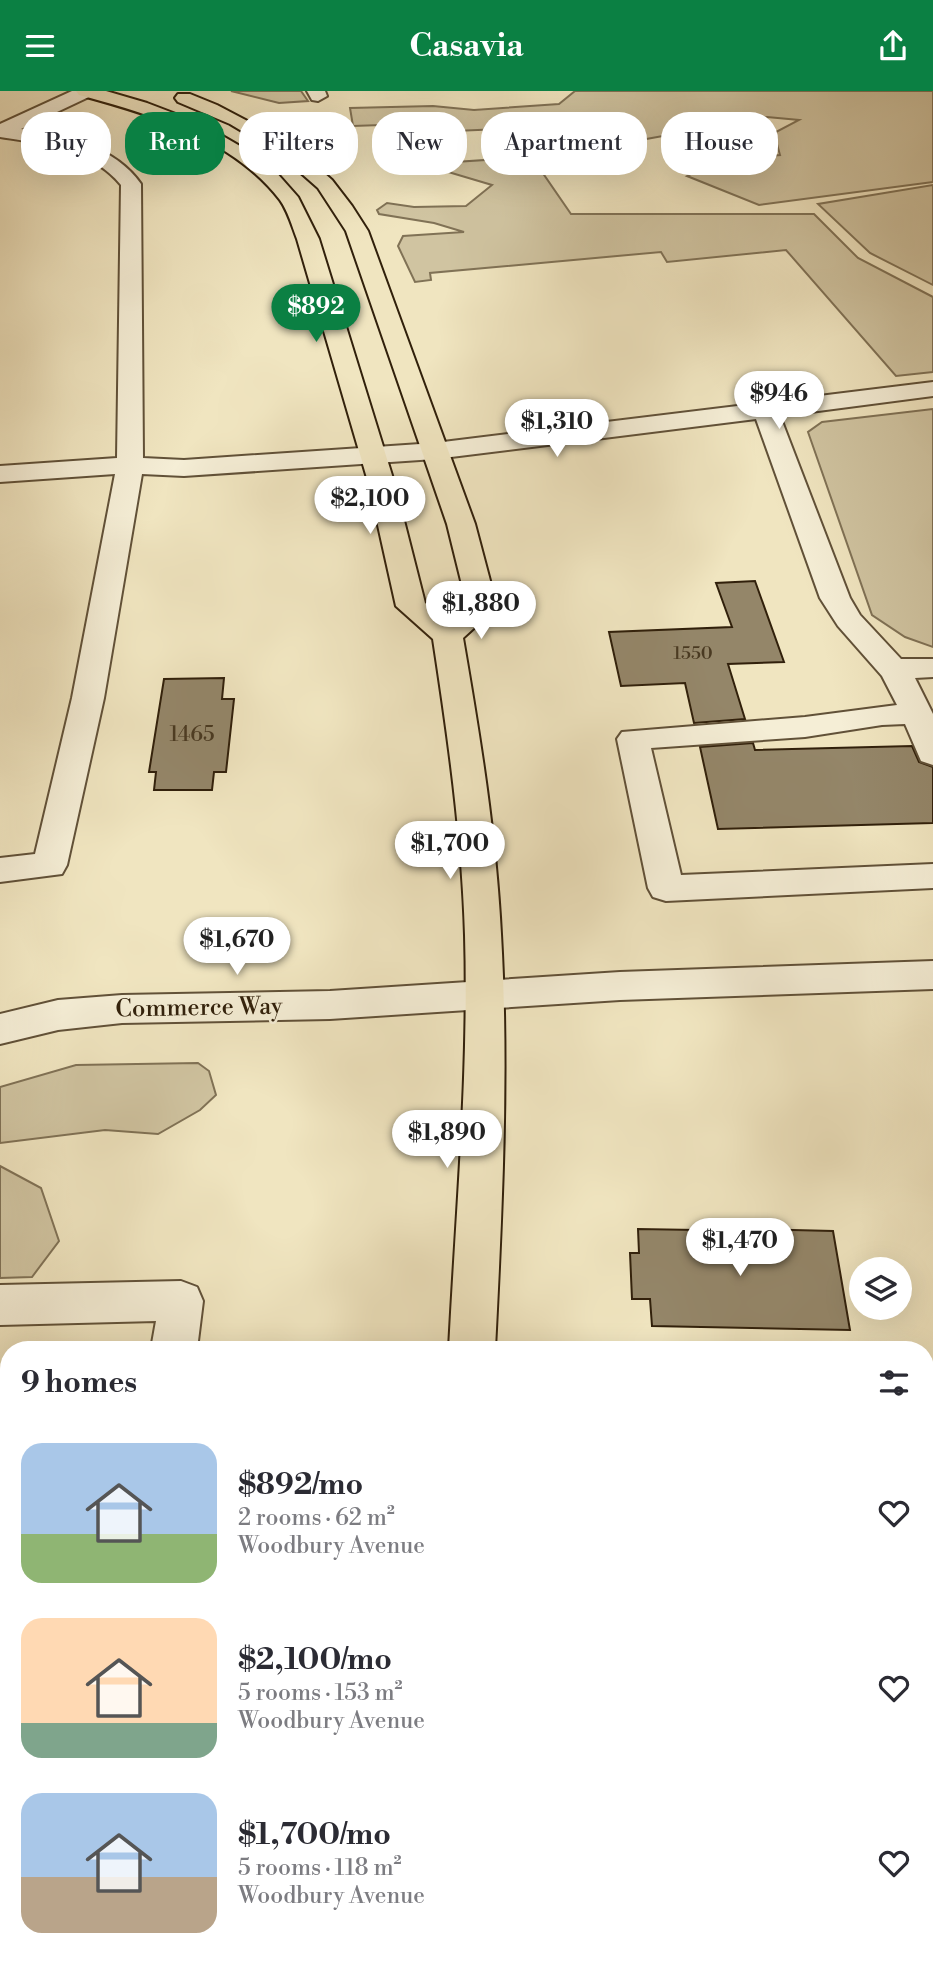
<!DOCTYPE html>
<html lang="en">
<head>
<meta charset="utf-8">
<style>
	:root { --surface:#fff; --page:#f2f2f3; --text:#2b2b33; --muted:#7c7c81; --accent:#0b8043 }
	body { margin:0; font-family:"Libre Bodoni",serif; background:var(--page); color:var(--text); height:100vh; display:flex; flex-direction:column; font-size:26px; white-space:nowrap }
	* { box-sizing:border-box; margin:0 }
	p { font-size:23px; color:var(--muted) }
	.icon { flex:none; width:38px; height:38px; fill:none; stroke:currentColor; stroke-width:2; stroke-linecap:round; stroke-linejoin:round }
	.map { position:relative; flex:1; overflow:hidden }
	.panel { position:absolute; left:0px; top:1250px; width:934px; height:625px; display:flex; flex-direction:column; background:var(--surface); border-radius:28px 28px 0 0; box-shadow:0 7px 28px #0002 }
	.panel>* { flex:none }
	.guide { position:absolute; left:21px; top:21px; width:892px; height:63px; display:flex; gap:14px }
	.controls { position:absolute; left:849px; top:1166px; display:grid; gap:14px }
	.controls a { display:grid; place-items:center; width:63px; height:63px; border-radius:50%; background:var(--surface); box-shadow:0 7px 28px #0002; font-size:35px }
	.price { position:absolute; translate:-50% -60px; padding:0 16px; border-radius:24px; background:#fff; color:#222; font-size:23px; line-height:46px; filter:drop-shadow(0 2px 4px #0008) }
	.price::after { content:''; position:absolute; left:50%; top:42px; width:21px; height:16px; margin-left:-10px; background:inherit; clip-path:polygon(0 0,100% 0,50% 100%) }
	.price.on { background:var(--accent); color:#fff }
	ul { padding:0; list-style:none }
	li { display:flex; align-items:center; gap:21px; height:175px; padding:0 21px }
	li span { display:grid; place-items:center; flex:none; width:196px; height:140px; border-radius:21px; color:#555 }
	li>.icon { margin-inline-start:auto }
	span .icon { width:84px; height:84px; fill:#fffc; stroke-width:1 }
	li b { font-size:30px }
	h2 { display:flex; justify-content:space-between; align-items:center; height:84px; padding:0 21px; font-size:30px }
	.tag { padding:0 24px; border-radius:28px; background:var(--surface); box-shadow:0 7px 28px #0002; font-size:24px; line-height:63px }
	.tag.on { background:var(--accent); color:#fff }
	header { display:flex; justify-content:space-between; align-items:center; height:91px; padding:0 21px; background:var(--accent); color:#fff; font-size:32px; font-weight:700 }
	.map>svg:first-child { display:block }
	.green { fill:#d0c4a1; stroke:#807256; stroke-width:2 }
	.building { fill:#948669; stroke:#31200b; stroke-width:2 }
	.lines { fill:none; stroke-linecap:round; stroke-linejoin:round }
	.minor-casing { stroke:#615138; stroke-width:4 }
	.major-casing { stroke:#31200b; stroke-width:4 }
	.minor { fill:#f5eed6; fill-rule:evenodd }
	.major { fill:#f0e5c0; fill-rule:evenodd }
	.labels { text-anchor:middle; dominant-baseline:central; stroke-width:5; stroke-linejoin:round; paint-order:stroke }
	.far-number-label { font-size:18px; fill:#4a3a22 }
	.number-label { font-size:21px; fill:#4a3a22 }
	.street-label { font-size:24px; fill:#31200b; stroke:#f5eed6 }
</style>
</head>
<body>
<header><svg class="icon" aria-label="menu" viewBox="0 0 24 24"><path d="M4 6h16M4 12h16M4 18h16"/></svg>Casavia<svg class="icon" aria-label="share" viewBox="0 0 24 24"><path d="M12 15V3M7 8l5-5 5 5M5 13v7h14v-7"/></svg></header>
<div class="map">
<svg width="933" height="1874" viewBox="0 0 933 1874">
	<rect width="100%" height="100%" fill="#f0e5c0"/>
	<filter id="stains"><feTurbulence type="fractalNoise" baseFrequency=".00286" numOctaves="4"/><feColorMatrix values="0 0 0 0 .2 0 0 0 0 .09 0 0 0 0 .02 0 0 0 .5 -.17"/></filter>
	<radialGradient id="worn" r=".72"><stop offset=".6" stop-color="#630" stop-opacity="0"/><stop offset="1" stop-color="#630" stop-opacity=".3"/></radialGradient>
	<path class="green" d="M 231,0 L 301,0 L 308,10 L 279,12 Z
		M 575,0 L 933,0 L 933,91 L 759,114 L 687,85 L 717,69 L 780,64 L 774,42 L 799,29 L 767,26 L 630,51 L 538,75 L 571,123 L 814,123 L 858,167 L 933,206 L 933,281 L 896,285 L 786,159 L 667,171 L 661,161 L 430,182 L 431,189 L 415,191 L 398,155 L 403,145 L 464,141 L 434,132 L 379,123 L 377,119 L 387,112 L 414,116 L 466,115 L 492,94 L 445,80 L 412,79 L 409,74 L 500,68 L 498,54 L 556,37 L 605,32 L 604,23 L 558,22 L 501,38 L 431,41 L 411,33 L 353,35 L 350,17 L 433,15 L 474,19 L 559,13 Z
		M 933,94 L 933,194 L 870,162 L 818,113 Z
		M 933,318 L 933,556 L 905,546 L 872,524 L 808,341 L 822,331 Z
		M 198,972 L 209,980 L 216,1004 L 200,1019 L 158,1043 L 105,1039 L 0,1052 L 0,996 L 76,974 Z
		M 0,1075 L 41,1097 L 59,1150 L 32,1186 L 0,1187 Z"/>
	<path class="building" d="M 755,490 L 784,571 L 728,573 L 745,628 L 694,632 L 685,592 L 621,595 L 609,541 L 732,536 L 716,492 Z
		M 224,587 L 222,608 L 234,608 L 226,681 L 214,681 L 212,699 L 154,699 L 156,681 L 149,681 L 164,588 Z
		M 753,652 L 755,659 L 912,655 L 919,671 L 933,676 L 933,732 L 718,738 L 700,656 Z
		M 697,1132 L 749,1132 L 750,1138 L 833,1140 L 850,1239 L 652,1235 L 650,1208 L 632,1208 L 630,1162 L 639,1162 L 638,1138 L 697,1139 Z"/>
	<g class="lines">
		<defs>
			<path id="minor" d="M 72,0 L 96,0 L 93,4 L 21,38 C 65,46 114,54 141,93 L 143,367 L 184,369 L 435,352 L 933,291 L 933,305 L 780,325 L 850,507 L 860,524 L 901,568 L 933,568 L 933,586 L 915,587 L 933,623 L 933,674 L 921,670 L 905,633 L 882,634 L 805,646 L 651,657 L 681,784 L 933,773 L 933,797 L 666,810 L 653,806 L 648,797 L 617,648 L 622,641 L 805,626 L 897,614 L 882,585 L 838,535 L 820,507 L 756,328 L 435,368 L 184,385 L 142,383 L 104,607 L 67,774 L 62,783 L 0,791 L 0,767 L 35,763 L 72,607 L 115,383 L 0,391 L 0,375 L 117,367 L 121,94 C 92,58 43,53 0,46 L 0,33 Z
				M 307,0 L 325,0 L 327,5 L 318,10 L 312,9 Z
				M 933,870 L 933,898 L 620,909 L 330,928 L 122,932 L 58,939 L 0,953 L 0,923 L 58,909 L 122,904 L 330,900 L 620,881 Z
				M 181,1190 L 197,1196 L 203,1210 L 197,1258 L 151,1258 L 156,1230 L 0,1234 L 0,1194 Z
				M 9,1597 L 9,1651 L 0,1654 L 0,1600 Z
				M 926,1722 L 933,1725 L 933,1782 L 926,1779 Z"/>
			<path id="major" d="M 76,0 L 106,0 L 147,12 L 202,33 L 252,62 L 275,80 L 298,106 L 319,148 L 395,394 L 425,512 L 448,530 L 467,514 L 447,433 L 346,140 L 318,97 L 277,61 L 230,33 L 178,11 L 175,7 L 178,3 L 190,3 L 217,14 L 291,53 L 332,89 L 352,115 L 368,140 L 475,433 L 497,516 L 463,547 C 480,645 496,744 501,843 C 509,981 502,1121 495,1258 L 449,1258 C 456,1120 469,982 465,844 C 462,745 448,646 433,548 L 396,515 L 369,394 L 297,148 C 292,135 288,120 280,109 C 232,47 150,23 79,4 Z
				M 360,1866 L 418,1866 L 418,1874 L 360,1874 Z
				M 509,1866 L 567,1866 L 567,1874 L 509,1874 Z"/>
		</defs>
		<use href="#minor" class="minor-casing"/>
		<use href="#major" class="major-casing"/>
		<use href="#minor" class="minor"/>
		<use href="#major" class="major"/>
	</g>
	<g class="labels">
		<g class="far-number-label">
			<text x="693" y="562">1550</text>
		</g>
		<g class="number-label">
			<text x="192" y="644">1465</text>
		</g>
		<g class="street-label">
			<text transform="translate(199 917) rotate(-1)">Commerce Way</text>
		</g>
	</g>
	<rect width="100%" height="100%" filter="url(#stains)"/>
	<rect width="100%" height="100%" fill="url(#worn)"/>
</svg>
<div class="controls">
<a><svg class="icon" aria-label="layers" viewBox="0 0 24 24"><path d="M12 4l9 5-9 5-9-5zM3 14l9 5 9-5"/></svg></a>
</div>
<b class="price on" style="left:316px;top:253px">$892</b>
<b class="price" style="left:779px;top:340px">$946</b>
<b class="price" style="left:557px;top:368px">$1,310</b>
<b class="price" style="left:370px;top:445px">$2,100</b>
<b class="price" style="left:481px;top:550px">$1,880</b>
<b class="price" style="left:450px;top:790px">$1,700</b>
<b class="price" style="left:237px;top:886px">$1,670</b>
<b class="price" style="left:447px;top:1079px">$1,890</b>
<b class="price" style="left:740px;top:1187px">$1,470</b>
<div class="guide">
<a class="tag">Buy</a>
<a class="tag on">Rent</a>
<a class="tag">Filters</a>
<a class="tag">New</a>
<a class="tag">Apartment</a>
<a class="tag">House</a>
</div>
<section class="panel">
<h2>9 homes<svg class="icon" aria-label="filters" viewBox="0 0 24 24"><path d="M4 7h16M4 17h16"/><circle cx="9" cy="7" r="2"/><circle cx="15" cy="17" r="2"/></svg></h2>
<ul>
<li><span style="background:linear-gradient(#a9c7e8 65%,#8fb573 0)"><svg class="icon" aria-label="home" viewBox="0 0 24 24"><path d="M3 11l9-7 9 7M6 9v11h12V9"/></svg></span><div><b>$892/mo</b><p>2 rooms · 62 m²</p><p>Woodbury Avenue</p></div><svg class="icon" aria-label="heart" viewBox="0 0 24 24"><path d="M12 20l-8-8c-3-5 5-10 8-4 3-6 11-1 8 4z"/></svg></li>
<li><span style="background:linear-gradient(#ffd9b3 75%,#7fa58c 0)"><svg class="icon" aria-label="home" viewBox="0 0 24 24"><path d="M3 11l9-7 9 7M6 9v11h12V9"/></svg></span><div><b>$2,100/mo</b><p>5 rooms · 153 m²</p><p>Woodbury Avenue</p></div><svg class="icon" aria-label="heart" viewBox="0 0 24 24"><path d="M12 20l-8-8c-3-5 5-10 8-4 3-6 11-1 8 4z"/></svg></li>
<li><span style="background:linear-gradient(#a9c7e8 60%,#b9a48a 0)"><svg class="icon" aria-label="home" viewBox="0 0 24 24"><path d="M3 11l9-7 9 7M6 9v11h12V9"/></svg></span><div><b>$1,700/mo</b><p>5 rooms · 118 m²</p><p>Woodbury Avenue</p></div><svg class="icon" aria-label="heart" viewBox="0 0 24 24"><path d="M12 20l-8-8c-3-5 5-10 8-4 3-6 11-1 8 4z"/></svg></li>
</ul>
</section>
</div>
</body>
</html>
